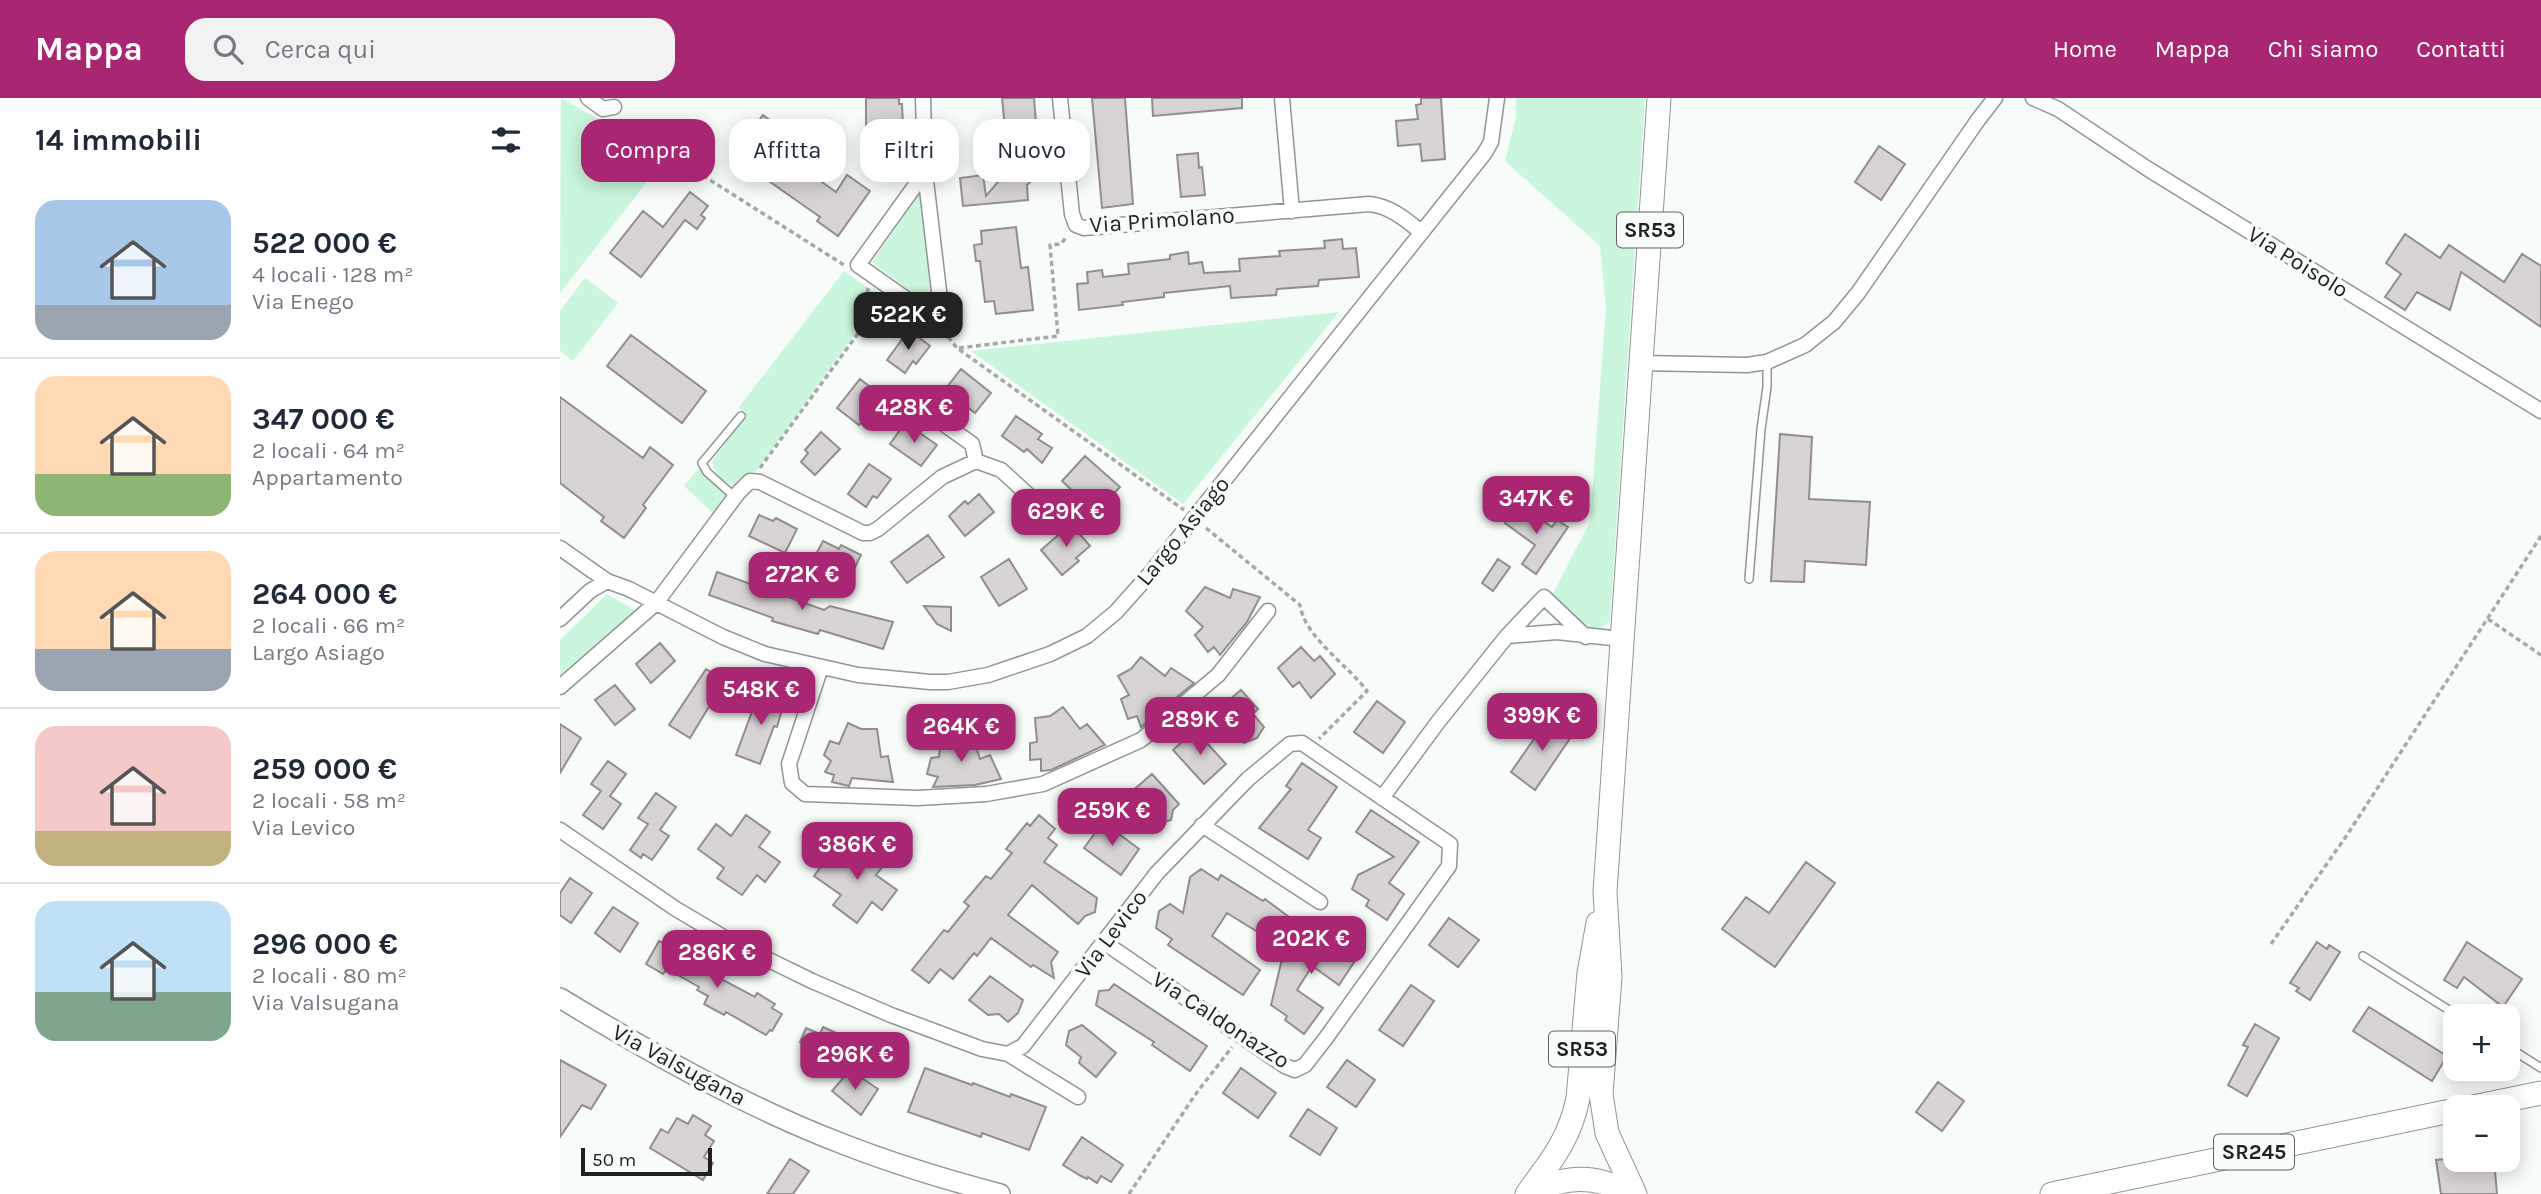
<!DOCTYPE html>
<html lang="it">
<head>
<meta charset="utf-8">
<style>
	:root { --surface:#fff; --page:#f2f2f3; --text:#1f2937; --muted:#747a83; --line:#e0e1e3; --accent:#a92672 }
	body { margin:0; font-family:Karla,sans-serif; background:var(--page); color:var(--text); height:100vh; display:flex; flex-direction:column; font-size:26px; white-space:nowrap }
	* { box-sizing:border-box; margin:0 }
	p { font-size:23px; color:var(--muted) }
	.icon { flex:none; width:38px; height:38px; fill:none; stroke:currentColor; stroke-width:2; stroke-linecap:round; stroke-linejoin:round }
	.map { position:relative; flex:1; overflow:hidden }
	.sheet { display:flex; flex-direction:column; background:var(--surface); width:560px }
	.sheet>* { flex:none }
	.top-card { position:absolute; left:21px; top:21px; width:665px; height:63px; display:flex; gap:14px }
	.tools { position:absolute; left:1883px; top:906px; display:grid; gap:14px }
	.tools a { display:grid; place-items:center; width:77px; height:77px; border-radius:14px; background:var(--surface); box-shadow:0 4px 18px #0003; font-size:35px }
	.scale { position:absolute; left:21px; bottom:18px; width:131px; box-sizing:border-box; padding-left:7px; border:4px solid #1f2120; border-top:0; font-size:19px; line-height:24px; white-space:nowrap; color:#1f2120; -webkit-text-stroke:5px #f7fcf9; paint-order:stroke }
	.price { position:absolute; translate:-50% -60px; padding:0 16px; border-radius:14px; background:var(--accent); color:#fff; font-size:23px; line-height:46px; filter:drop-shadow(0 2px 4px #0008) }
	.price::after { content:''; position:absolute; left:50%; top:42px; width:21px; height:16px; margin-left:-10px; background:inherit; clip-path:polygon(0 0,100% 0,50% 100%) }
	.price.selected { background:#222; color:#fff }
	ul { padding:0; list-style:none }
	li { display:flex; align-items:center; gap:21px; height:175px; padding:0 35px }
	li+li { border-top:2px solid var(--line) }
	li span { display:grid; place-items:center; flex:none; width:196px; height:140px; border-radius:21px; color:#555 }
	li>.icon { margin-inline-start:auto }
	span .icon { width:84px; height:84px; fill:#fffc; stroke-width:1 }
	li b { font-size:30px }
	h2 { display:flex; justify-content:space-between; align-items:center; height:84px; padding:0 35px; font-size:30px }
	.chip { padding:0 24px; border-radius:21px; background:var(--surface); box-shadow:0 4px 18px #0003; font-size:24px; line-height:63px }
	.chip.selected { background:var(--accent); color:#fff }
	header { display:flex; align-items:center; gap:42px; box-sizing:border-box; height:98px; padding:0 35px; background:var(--accent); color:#fff }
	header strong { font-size:33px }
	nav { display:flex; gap:38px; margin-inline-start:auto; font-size:24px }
	.search { width:490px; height:63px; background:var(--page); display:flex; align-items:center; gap:18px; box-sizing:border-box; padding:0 24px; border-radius:21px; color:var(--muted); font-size:26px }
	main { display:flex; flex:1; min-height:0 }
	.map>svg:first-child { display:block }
	.green { fill:#c9f6dc }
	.building { fill:#d8d3d5; stroke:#928d8f; stroke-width:2 }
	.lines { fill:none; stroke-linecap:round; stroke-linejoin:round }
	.service-casing { stroke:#919693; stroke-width:10 }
	.minor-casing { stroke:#919693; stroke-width:17 }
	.secondary-casing { stroke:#919693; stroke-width:22 }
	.primary-casing { stroke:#919693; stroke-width:25 }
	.path { stroke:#a5a9a7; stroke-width:3.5; stroke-dasharray:5 3.5; stroke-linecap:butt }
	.service { stroke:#fff; stroke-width:7 }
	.minor { stroke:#fff; stroke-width:14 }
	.secondary { stroke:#fff; stroke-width:19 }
	.primary { stroke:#fff; stroke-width:23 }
	.labels { text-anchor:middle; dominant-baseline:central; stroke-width:7; stroke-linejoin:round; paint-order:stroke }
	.shield { fill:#f7fcf9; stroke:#606361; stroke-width:2 }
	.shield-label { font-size:21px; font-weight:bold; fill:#1f2120 }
	.street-label { font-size:23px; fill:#1f2120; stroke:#f7fcf9 }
</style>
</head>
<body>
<header>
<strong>Mappa</strong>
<div class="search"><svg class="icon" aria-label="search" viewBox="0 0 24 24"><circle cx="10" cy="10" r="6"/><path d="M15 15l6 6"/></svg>Cerca qui</div>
<nav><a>Home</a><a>Mappa</a><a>Chi siamo</a><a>Contatti</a></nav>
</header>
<main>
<section class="sheet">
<h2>14 immobili<svg class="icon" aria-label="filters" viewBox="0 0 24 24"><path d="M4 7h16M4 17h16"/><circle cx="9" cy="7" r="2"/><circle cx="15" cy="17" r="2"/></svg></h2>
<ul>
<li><span style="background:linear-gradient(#a9c7e8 75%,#9aa5b1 0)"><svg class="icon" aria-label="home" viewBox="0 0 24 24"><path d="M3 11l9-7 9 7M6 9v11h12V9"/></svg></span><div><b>522 000 €</b><p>4 locali · 128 m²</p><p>Via Enego</p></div></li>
<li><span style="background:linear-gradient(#ffd9b3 70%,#8fb573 0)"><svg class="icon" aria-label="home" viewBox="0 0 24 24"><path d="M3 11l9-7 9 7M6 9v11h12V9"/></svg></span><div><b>347 000 €</b><p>2 locali · 64 m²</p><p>Appartamento</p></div></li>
<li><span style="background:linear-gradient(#ffd9b3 70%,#9aa5b1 0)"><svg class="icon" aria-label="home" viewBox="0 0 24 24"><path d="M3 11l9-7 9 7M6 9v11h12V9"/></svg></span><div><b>264 000 €</b><p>2 locali · 66 m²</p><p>Largo Asiago</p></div></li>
<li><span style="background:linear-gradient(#f6c9c9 75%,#c2b280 0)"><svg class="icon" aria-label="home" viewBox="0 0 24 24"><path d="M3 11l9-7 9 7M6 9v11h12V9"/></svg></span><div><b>259 000 €</b><p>2 locali · 58 m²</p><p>Via Levico</p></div></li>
<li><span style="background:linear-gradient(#bfe0f5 65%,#7fa58c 0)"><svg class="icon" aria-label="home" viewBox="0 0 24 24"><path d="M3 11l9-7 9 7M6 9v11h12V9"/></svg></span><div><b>296 000 €</b><p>2 locali · 80 m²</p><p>Via Valsugana</p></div></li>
</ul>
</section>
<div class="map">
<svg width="1981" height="1096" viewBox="0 0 1981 1096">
	<rect width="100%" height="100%" fill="#f7fcf9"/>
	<path class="green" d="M 1,0 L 139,78 L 87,84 L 0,195 Z
		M 956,0 L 1085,0 L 1050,523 L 1035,535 L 1015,525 L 991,499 L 1030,424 L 1046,210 L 1040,148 L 945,63 L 956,19 Z
		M 361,94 L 371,205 L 366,205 L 312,164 Z
		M 284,173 L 321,199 L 194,376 L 177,389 C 163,383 156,379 152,363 L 186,318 L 179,309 Z
		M 25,180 L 58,205 L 13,263 L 0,253 L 0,213 Z
		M 779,214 L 623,406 L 411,253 Z
		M 140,369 L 169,398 L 154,416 L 124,388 Z
		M 47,496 L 76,513 L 0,578 L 0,542 Z"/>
	<path class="building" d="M 306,0 L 339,0 L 339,6 L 342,6 L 343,29 L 347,29 L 350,66 L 306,71 Z
		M 442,0 L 474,0 L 480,75 L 467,87 L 468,102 L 403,108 L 400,80 L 423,77 L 426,98 L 449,71 Z
		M 532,0 L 565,0 L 573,106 L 542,110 Z
		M 592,0 L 682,0 L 682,10 L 593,18 Z
		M 861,0 L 881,0 L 885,61 L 862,63 L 860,46 L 838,48 L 836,23 L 858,21 L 856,7 L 861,6 Z
		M 203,17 L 226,34 L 214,50 L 276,94 L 287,77 L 310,93 L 278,138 L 257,123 L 260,119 L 196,74 L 193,79 L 170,63 Z
		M 1319,48 L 1345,66 L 1321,102 L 1295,84 Z
		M 638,55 L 639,70 L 642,69 L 645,97 L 621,99 L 617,57 Z
		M 130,94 L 148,108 L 141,117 L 145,120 L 137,131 L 125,122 L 81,179 L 50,155 L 83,113 L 103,129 Z
		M 456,129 L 461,170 L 468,169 L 473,212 L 436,216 L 434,203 L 425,204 L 420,163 L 416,163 L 414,147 L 422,146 L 421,133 Z
		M 1845,136 L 1880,160 L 1889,147 L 1944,184 L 1962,156 L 1981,168 L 1981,229 L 1901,174 L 1890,212 L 1857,194 L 1845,212 L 1825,199 L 1841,176 L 1826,165 Z
		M 782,141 L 783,151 L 796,150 L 799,179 L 759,182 L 758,188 L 717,191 L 716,197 L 671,200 L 670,188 L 604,195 L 604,199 L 562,204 L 563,207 L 519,212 L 517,186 L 528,185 L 527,174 L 542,172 L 543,179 L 569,176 L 568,166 L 610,161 L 610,157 L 628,154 L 629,166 L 642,164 L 644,175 L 680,173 L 679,161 L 720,158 L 719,153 L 765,150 L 764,143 Z
		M 349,232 L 370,248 L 356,266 L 353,263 L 345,275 L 327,262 Z
		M 71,237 L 146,293 L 122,325 L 47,268 Z
		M 401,271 L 431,295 L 415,315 L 396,300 L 399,297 L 387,289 Z
		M 300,281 L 318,295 L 310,305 L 314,308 L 299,327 L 277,310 Z
		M 0,299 L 83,360 L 90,349 L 113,367 L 83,407 L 86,410 L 64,440 L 41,423 L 44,419 L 0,385 Z
		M 456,318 L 482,336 L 478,341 L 492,350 L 482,365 L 467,351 L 464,354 L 442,338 Z
		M 343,328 L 354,336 L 357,333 L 377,347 L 361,368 L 330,346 Z
		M 261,334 L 280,351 L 255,377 L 241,364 L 248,355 L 245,352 Z
		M 1220,336 L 1252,339 L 1249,401 L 1310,404 L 1306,467 L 1245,463 L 1244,484 L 1211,483 Z
		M 525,358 L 560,389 L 536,415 L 502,383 Z
		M 309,366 L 331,381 L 317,400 L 313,398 L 306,409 L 288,396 Z
		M 419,396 L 434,414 L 405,438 L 389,418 L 405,403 L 408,406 Z
		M 959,406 L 992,429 L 997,422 L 1008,429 L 976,476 L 962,466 L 975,447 L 945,425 Z
		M 199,417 L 213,423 L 216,420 L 237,431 L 225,455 L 189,438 Z
		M 511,426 L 530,448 L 516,460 L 519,463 L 502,477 L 481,452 Z
		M 368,437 L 384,459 L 347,485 L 331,464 Z
		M 263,443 L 279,451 L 281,447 L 301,457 L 289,482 L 252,464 Z
		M 449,461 L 467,491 L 439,508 L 421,479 Z
		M 938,461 L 950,469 L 933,493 L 922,485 Z
		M 157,474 L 264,512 L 270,508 L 333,524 L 323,551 L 260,532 L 258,536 L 212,523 L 213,520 L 149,497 Z
		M 645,489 L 670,500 L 673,491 L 700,499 L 687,524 L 660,557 L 654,549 L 648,554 L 635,537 L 643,529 L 626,513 Z
		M 364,508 L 391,509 L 391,533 L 377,526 Z
		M 100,545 L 115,563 L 91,585 L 76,566 Z
		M 741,549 L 754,563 L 760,558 L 775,576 L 751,600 L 739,584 L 733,589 L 718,570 Z
		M 581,559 L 605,578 L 611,570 L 634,585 L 581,629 L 577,618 L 568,621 L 561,601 L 569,597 L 558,578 L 571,571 Z
		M 146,571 L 168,585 L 154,609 L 150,607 L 130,640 L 109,627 Z
		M 55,587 L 75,611 L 55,627 L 35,602 Z
		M 200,592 L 225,601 L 217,629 L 214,628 L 200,666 L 176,657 Z
		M 681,592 L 698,611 L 693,616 L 704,629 L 697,640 L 684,645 L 656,613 Z
		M 817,603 L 845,624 L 823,655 L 794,634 Z
		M 503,609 L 520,631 L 527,626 L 545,647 L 491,672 L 481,673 L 481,661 L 470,662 L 470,645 L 477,644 L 475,620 L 490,618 Z
		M 990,618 L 1013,636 L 975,692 L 951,674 Z
		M 288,625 L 301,631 L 317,631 L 321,659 L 328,658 L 333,684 L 292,680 L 289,688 L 272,684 L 274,677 L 265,674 L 271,663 L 264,657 L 270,643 L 279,646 Z
		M 0,626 L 21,640 L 0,675 Z
		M 635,632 L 666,666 L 644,686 L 613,652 Z
		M 411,634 L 420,661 L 430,657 L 441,681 L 415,687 L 373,689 L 378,679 L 367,676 L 371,660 L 379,659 L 381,638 L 396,639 Z
		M 48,663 L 66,676 L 50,698 L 61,706 L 43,731 L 23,717 L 41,693 L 31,686 Z
		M 742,665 L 777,689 L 748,732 L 761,740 L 748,761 L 699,730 L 731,691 L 726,688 Z
		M 592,676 L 619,706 L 613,712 L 611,722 L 598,726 L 571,694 Z
		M 96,695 L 116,709 L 100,732 L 109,738 L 92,762 L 83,756 L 81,760 L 70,752 L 88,726 L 78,720 Z
		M 546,703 L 561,714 L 552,726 L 537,715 Z
		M 811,712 L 859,744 L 829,785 L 844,796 L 827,822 L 806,808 L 809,802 L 792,791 L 798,777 L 834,759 L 796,734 Z
		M 186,717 L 210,734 L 199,749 L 220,764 L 205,784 L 197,777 L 182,797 L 157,780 L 164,770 L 138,751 L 156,726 L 171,738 Z
		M 479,717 L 495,731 L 488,740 L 497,747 L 484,764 L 537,800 L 535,814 L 525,818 L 518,826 L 472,787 L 448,817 L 498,854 L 491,864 L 494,880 L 473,867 L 471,869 L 431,840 L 417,858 L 414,855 L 393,881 L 380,871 L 369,885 L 352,872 L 384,832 L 388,834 L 409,808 L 404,804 L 426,778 L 431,781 L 452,755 L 446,751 L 467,725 L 470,728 Z
		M 543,724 L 579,751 L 561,777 L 524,750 Z
		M 303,744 L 328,762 L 316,777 L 337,792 L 322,812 L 312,804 L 297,825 L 273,807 L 281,797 L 254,778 L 272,754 L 287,765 Z
		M 1246,764 L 1275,785 L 1215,869 L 1162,831 L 1186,799 L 1209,815 Z
		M 641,771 L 658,782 L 661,777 L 703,803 L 705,801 L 733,822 L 717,846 L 667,815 L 652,838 L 700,872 L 683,897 L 608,847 L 612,841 L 596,830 L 599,813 L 610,806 L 623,815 L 630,779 Z
		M 10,780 L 32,795 L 11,825 L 0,817 L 0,795 Z
		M 53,809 L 78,825 L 60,854 L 35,835 Z
		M 889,820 L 919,842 L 898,869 L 869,847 Z
		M 777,831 L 804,849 L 779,887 L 752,868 L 737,892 L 763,910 L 744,936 L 725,922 L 727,918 L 711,907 L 721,865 L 729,854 L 724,851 L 728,837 L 759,859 Z
		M 99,843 L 111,849 L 112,846 L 130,856 L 127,863 L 195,899 L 197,895 L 215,906 L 212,910 L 222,916 L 212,933 L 210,932 L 206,937 L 166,914 L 164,917 L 144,906 L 148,898 L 137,892 L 139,889 L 107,871 L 103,876 L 86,866 Z
		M 1757,844 L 1767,851 L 1769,847 L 1780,854 L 1750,902 L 1736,893 L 1739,890 L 1730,885 Z
		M 1907,844 L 1962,881 L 1943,909 L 1904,879 L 1897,890 L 1884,882 Z
		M 430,878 L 463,902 L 458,915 L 448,924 L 439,916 L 428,917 L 409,902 Z
		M 554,886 L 647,948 L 630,973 L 592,947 L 594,944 L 536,907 L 539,893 L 549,892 Z
		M 851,887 L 874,903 L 843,948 L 819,932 Z
		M 1809,909 L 1887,958 L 1872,983 L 1793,933 Z
		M 1695,926 L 1719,940 L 1687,998 L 1668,987 L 1688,949 L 1683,947 Z
		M 522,927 L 556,955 L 536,979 L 519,965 L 521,959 L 506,947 L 509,933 Z
		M 263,929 L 283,938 L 272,963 L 258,957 L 256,962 L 244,957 L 247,950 L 240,944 L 246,930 L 260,936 Z
		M 0,962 L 46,987 L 31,1011 L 22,1007 L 0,1039 Z
		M 787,962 L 815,982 L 796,1009 L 767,989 Z
		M 365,970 L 412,987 L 413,985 L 450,999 L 451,996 L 486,1009 L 469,1052 L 422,1035 L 421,1039 L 348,1014 Z
		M 681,970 L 716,995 L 698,1020 L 663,995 Z
		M 290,972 L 318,991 L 301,1017 L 272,993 Z
		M 1378,984 L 1404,1003 L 1382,1033 L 1356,1014 Z
		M 748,1011 L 777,1030 L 760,1057 L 730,1038 Z
		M 133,1017 L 151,1028 L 145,1037 L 154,1043 L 144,1059 L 153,1065 L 143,1082 L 90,1050 L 101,1031 L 108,1035 L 117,1020 L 128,1026 Z
		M 522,1039 L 563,1067 L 551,1084 L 541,1078 L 537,1085 L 528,1079 L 527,1081 L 521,1078 L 503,1067 Z
		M 1895,1060 L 1934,1062 L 1937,1096 L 1881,1096 L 1876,1062 Z
		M 230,1061 L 249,1073 L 233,1096 L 207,1096 Z"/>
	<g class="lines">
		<defs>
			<path id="service" d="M 175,399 L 147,374 L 142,365 L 181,318
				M 1189,481 L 1201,331 L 1207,289 L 1207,264
				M 1803,858 L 1900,919
				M 1948,949 L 1981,970"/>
			<path id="minor" d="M 28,0 L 43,11 L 54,9
				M 363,0 L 365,74 L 383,227 L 298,167 L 365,74
				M 500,0 L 512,116 L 516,127 L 524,130 L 809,106 C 830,108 845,121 861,134
				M 722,0 L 732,113
				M 1473,0 L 1498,11 L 1588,71 L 1981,313
				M 1080,265 L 1187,267 L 1207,264 L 1245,247 L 1274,224 L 1298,195 L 1418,22 L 1435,0
				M 346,299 L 412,346 L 416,363
				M 0,450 L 47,483 L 69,491 L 163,539 L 205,556 L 298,577 L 370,584 L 388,584 L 428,577 L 490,556 L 527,538 L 556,514 L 588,478 L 924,56 L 931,44 L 937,0
				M 0,521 L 30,493 L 47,483
				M 947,538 L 984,499 L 1026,539
				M 261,569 L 229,666 L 232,685 L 245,696 L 358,700 L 426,696 L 483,686 L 581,642 L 658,577 L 708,513
				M 0,589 L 96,505 L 178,395 L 190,383 L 200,384 L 303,435 L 310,435 L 318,431 L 382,379 L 416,363 L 441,372 L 477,405
				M 822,700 L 878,624 L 947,538 L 997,534 L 1061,541
				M 642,727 L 760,804
				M 0,732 L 116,811 L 170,843 L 252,883 L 331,917 L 422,951 L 448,956 L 463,948 L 597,775 L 688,681 L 730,646 L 742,645 L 890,746 L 889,768 L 766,940 L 745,967 L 735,972 L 725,968 L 545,845
				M 448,956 L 518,999"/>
			<path id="secondary" d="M 0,900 C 89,954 186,1009 283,1046 C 334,1066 387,1082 440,1096"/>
			<path id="primary" d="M 1908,1010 L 1981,995
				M 967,1096 C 991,1063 1010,1041 1018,1000 L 1029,875 L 1038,825
				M 968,1096 C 1002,1078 1036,1075 1069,1096
				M 1075,1096 L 1047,1035 L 1041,996 L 1050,879 L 1045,794 L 1099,0
				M 1492,1096 L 1895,1012"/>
		</defs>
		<use href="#service" class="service-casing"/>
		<use href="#minor" class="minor-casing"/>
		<use href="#secondary" class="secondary-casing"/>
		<use href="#primary" class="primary-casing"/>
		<path class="path" d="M 57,23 L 284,167
			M 303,228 L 308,190
			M 388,239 L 397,250 L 624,412
			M 399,250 L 498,238 L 490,147 L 501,146 L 507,138
			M 200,370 L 323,201
			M 646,430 L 740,507 C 745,540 788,567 807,593 L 759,641
			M 1928,521 L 1981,557
			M 1711,846 L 1787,737 L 1981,438
			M 569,1096 L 635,997 L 672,949"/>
		<use href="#service" class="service"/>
		<use href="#minor" class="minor"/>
		<use href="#secondary" class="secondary"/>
		<use href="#primary" class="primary"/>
	</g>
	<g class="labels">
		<g class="shield">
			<rect x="1057" y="114.5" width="66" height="35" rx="5"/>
			<rect x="989" y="933.5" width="66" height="35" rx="5"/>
			<rect x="1654" y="1036.5" width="80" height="35" rx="5"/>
		</g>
		<g class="shield-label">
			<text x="1090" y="132">SR53</text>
			<text x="1022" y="951">SR53</text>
			<text x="1694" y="1054">SR245</text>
		</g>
		<g class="street-label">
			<text transform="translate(602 122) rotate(-4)">Via Primolano</text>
			<text transform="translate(1738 164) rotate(32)">Via Poisolo</text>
			<text transform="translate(623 433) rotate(-51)">Largo Asiago</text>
			<text transform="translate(551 836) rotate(-53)">Via Levico</text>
			<text transform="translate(661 922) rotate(33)">Via Caldonazzo</text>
			<text transform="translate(119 967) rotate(28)">Via Valsugana</text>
		</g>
	</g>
</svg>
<div class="tools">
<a>+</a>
<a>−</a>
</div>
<div class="scale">50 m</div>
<b class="price selected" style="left:348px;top:254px">522K €</b>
<b class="price" style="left:354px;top:347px">428K €</b>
<b class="price" style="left:976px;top:438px">347K €</b>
<b class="price" style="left:506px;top:451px">629K €</b>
<b class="price" style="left:242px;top:514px">272K €</b>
<b class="price" style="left:201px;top:629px">548K €</b>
<b class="price" style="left:982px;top:655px">399K €</b>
<b class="price" style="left:640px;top:659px">289K €</b>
<b class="price" style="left:401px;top:666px">264K €</b>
<b class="price" style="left:552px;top:750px">259K €</b>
<b class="price" style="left:297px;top:784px">386K €</b>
<b class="price" style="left:751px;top:878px">202K €</b>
<b class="price" style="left:157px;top:892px">286K €</b>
<b class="price" style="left:295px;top:994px">296K €</b>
<div class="top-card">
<a class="chip selected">Compra</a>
<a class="chip">Affitta</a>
<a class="chip">Filtri</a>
<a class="chip">Nuovo</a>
</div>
</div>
</main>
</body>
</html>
